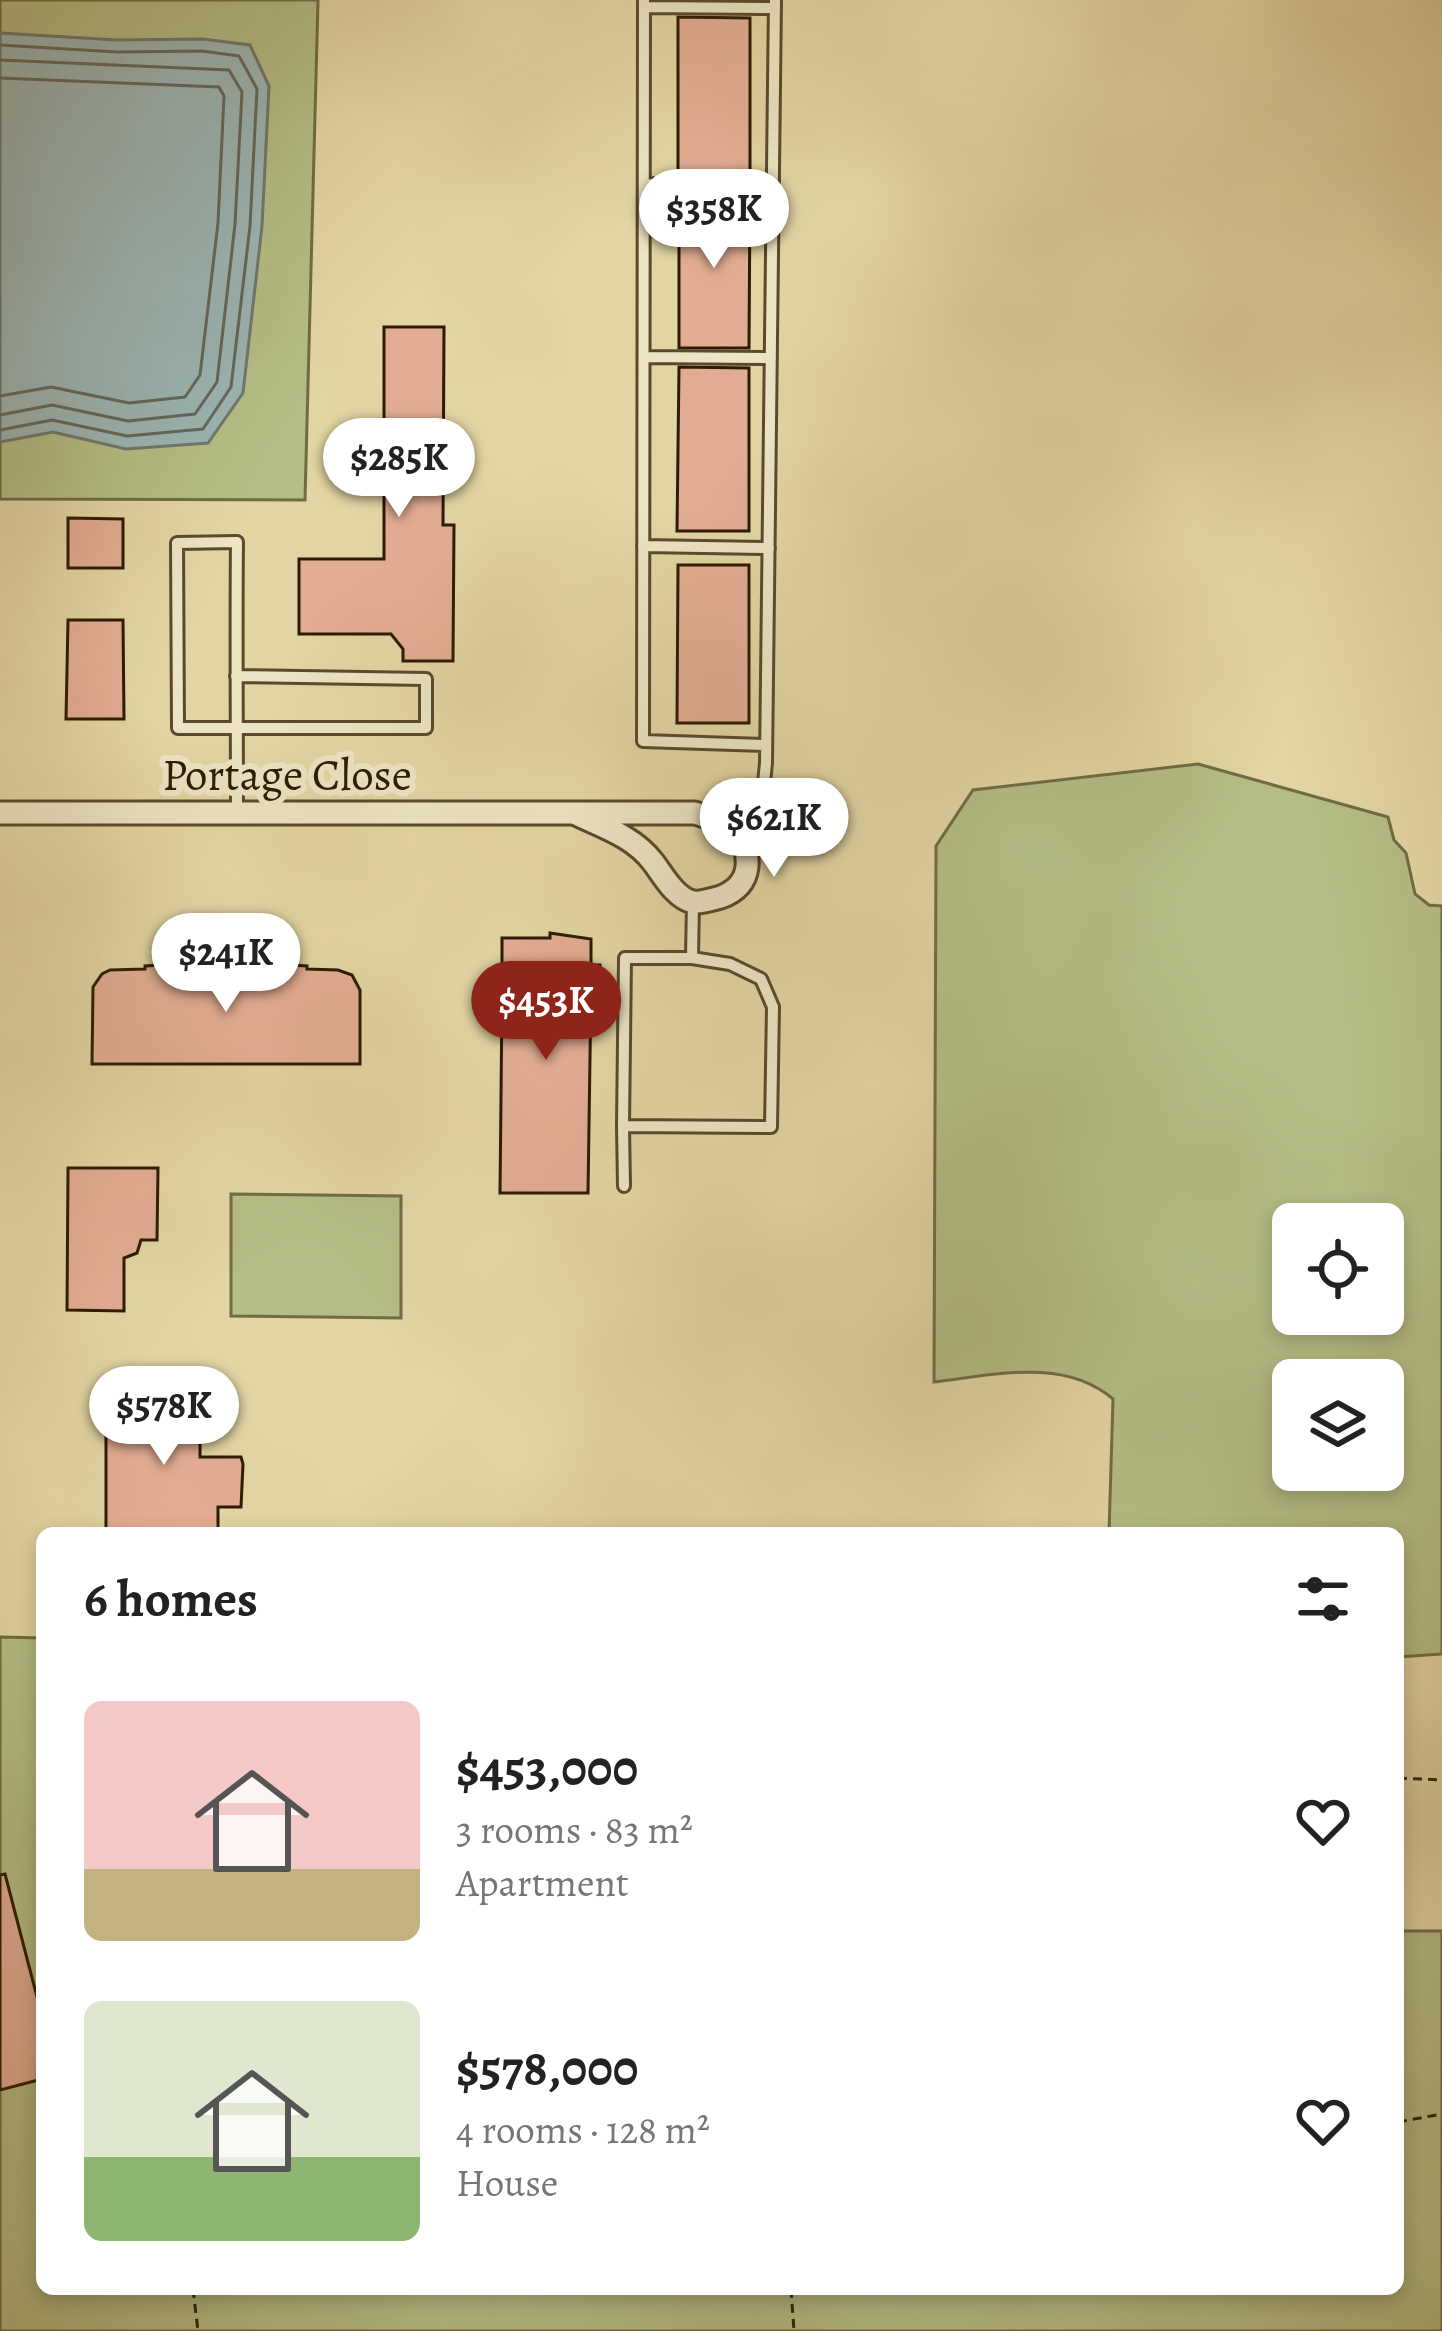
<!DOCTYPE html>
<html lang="en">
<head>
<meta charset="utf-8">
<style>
	:root { --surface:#fff; --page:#f2f2f2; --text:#222; --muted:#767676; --accent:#8f2418 }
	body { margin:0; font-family:Alegreya,serif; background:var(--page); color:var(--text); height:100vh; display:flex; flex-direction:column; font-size:45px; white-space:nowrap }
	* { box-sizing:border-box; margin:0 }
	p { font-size:39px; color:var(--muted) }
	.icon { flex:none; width:66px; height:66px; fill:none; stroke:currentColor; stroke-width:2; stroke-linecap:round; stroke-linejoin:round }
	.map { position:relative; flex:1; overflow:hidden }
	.details { position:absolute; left:36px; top:1527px; width:1368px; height:768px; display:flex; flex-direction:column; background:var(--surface); border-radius:18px; box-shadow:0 6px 18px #0003 }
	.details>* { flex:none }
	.fabs { position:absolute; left:1272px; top:1203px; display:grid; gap:24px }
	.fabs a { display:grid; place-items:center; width:132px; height:132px; border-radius:18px; background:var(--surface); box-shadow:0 6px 18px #0003; font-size:60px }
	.price { position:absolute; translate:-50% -102px; padding:0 27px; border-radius:42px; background:#fff; color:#222; font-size:39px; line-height:78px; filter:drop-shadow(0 3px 6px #0008) }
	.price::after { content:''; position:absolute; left:50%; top:72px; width:36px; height:27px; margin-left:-18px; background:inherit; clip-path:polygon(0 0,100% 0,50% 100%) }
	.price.current { background:var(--accent); color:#fff }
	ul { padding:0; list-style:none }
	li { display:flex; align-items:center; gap:36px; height:300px; padding:0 48px }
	li span { display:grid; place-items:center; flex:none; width:336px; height:240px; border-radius:18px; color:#555 }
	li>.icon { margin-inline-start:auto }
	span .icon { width:144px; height:144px; fill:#fffc; stroke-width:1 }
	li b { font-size:51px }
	h2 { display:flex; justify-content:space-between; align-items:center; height:144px; padding:0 48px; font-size:51px }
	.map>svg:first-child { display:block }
	.green { fill:#b4bd85; stroke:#706c44; stroke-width:3; fill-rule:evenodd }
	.water { fill:#9bb5b3; stroke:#6f786d; stroke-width:3 }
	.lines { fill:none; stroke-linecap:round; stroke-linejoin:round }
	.shore { stroke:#64685b; stroke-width:3 }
	.building { fill:#e2ac92; stroke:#2c1c03; stroke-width:3 }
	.service-casing { stroke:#5a4a2b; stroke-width:16 }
	.minor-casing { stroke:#5a4a2b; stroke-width:27 }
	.path { stroke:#2c1c03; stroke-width:3; stroke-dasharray:9 6; stroke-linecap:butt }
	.service { stroke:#ece4c3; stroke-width:10 }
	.minor { stroke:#ece4c3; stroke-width:21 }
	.labels { text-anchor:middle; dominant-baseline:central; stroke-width:12; stroke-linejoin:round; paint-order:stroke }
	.street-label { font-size:45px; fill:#2c1c03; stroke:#ece4c3 }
</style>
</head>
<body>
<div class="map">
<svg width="1442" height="2331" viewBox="0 0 1442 2331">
	<rect width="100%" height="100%" fill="#e2d5a3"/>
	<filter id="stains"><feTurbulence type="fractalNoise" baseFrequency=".00167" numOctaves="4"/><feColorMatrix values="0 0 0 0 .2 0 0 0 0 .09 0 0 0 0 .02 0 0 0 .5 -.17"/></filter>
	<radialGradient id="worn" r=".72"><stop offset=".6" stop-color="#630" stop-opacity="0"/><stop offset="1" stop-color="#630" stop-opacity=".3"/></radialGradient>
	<path class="green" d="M 0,0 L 318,0 L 305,500 L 0,499 Z
		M 1198,764 L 1388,817 L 1394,840 L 1406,853 L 1415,894 L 1429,905 L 1442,906 L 1442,1654 L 1398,1657 L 1398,1533 L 1109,1533 L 1113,1399 C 1064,1357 994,1375 934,1382 L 936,846 L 973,790 ZM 1293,1224 L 1383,1224 L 1383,1314 L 1293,1314 ZM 1293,1380 L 1383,1380 L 1383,1470 L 1293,1470 Z
		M 231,1194 L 401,1196 L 401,1318 L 231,1316 Z
		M 0,1637 L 42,1638 L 42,2289 L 1398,2289 L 1398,1931 L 1442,1931 L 1442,2331 L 0,2331 Z"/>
	<path class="water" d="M 0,33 L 117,40 L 203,39 L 250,45 L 269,86 L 262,226 L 243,393 L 208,443 L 126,449 L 53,432 L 0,442 Z"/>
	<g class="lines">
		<path class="shore" d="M 0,45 L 117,52 L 202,51 L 239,56 L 257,89 L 250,226 L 231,387 L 203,429 L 127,436 L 52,420 L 0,430
			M 0,60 L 229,70 L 242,92 L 235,224 L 217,382 L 195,414 L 128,421 L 52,405 L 0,415
			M 0,78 L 219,87 L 224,96 L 218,223 L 200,375 L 185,397 L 129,403 L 51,387 L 0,396"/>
	</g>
	<path class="building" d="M 678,17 L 750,18 L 750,176 L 678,173 Z
		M 679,194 L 750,195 L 749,348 L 679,348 Z
		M 384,327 L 444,327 L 443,525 L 454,525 L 453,661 L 403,661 L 403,649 L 391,634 L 299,634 L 299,559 L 384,559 Z
		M 679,367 L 749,368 L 749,531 L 677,531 Z
		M 68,518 L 123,519 L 123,568 L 68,568 Z
		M 678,565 L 749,565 L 749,723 L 677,723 Z
		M 68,620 L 123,620 L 124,719 L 66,719 Z
		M 550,933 L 591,939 L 591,965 L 600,965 L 600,992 L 591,991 L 588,1193 L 500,1193 L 502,999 L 496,999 L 496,980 L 502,980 L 502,938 L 550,938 Z
		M 228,961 L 307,966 L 307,969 L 338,970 L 352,975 L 360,990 L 360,1064 L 92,1064 L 93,987 L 102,974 L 110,970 L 145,969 L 145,966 Z
		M 68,1168 L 158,1168 L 157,1240 L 141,1240 L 137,1253 L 124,1258 L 124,1311 L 67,1310 Z
		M 106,1394 L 200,1394 L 200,1457 L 241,1457 L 243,1464 L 241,1507 L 218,1507 L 218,1533 L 106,1533 Z
		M 5,1874 L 42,2016 L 42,2079 L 0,2090 L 0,1875 Z"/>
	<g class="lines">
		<defs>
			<path id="service" d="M 644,0 L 643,741 L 766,745
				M 644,7 L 775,8
				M 644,184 L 773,186
				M 644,357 L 771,358
				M 643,546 L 769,548
				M 236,676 L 426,679 L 426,728 L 178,728 L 177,543 L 237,542 C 236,632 237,723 237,813
				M 739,827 L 763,793 L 766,763 L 775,0
				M 692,958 L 625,958 L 623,1126 L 771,1127 L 773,1007 L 761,979 L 730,964 L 692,958 L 693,902
				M 623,1126 L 624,1186"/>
			<path id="minor" d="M 0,813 L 695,813 L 739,827 C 750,855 755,884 721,897 C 714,899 700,903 693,902 C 675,898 663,875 653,862 C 633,836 603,827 574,813"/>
		</defs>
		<use href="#service" class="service-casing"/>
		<use href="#minor" class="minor-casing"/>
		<path class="path" d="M 1398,1778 L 1442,1780
			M 1398,2122 L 1442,2114
			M 193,2289 L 198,2331
			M 791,2289 L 794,2331"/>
		<use href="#service" class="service"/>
		<use href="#minor" class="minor"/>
	</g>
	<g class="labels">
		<g class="street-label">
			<text x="287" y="775">Portage Close</text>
		</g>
	</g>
	<rect width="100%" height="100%" filter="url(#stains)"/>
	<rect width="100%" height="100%" fill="url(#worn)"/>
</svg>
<div class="fabs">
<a><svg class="icon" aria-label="locate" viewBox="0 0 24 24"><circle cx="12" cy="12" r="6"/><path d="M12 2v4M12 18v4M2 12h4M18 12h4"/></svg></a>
<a><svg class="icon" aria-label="layers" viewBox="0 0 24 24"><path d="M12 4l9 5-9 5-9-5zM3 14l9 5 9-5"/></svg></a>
</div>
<b class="price" style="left:714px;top:271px">$358K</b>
<b class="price" style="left:399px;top:520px">$285K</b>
<b class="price" style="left:774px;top:880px">$621K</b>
<b class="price" style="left:226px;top:1015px">$241K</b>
<b class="price current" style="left:546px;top:1063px">$453K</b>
<b class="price" style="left:164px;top:1468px">$578K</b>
<section class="details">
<h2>6 homes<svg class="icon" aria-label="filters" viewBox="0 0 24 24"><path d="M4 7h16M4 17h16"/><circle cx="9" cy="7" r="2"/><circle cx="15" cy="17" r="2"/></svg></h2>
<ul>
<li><span style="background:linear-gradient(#f6c9c9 70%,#c2b280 0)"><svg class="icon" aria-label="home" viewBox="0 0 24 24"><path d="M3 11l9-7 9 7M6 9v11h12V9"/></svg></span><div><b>$453,000</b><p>3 rooms · 83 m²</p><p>Apartment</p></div><svg class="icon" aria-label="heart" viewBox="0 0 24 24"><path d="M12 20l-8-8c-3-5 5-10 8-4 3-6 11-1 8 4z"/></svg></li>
<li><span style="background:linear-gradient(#dfe7d0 65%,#8fb573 0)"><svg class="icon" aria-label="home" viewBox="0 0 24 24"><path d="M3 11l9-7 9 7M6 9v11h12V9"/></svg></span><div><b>$578,000</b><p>4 rooms · 128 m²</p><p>House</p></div><svg class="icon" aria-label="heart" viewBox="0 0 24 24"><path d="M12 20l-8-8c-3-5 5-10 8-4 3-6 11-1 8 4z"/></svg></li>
</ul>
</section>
</div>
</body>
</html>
